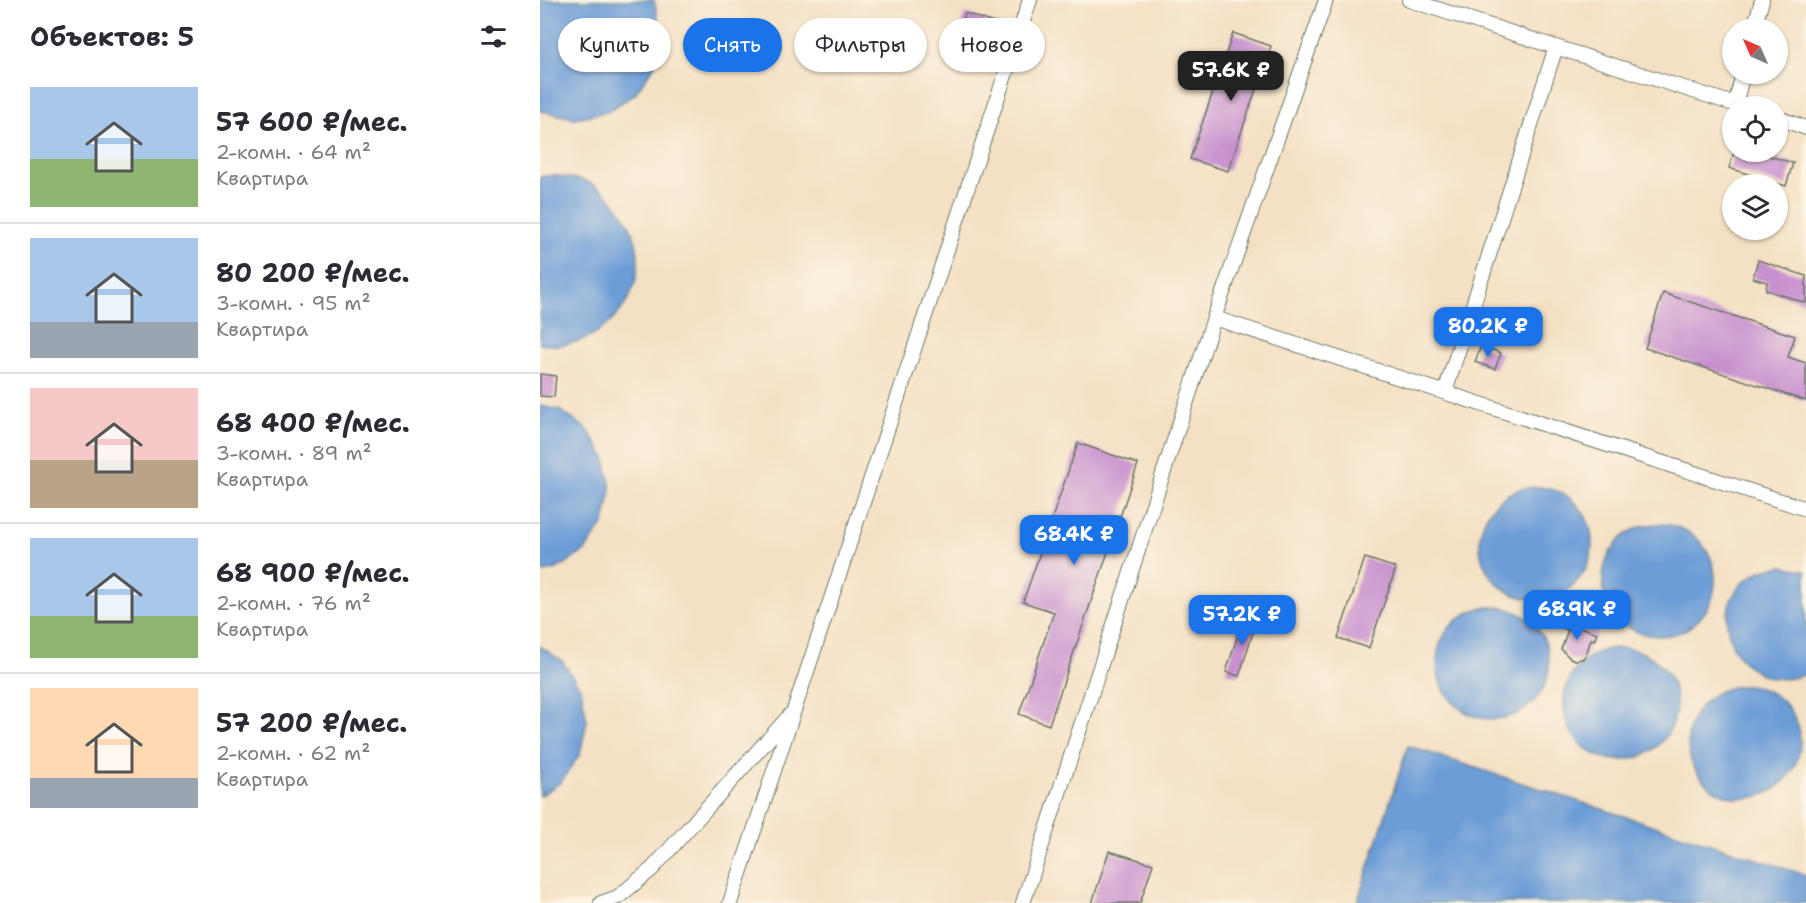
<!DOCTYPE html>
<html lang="ru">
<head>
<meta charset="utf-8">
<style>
	:root { --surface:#fff; --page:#f7f7f7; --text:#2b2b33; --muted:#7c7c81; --line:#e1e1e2; --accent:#1a73e8 }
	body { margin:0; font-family:"Shantell Sans",sans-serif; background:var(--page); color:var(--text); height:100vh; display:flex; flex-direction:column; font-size:22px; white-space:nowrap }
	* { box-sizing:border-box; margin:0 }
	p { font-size:20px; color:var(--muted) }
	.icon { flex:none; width:33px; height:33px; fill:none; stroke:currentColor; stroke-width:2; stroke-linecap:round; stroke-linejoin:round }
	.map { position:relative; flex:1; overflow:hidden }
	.side { display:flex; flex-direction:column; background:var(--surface); width:540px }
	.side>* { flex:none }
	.hud { position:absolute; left:18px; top:18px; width:570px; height:54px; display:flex; gap:12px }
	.needle { width:39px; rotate:315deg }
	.tools { position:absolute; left:1182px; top:18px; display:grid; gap:12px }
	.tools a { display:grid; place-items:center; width:66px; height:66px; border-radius:50%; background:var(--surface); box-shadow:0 2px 4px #0004; font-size:30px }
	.price { position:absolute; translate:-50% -51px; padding:0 14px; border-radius:12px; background:var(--accent); color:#fff; font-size:20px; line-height:39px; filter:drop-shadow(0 2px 3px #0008) }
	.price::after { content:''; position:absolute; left:50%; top:36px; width:18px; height:14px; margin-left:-9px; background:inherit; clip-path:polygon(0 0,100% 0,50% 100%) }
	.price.active { background:#222; color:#fff }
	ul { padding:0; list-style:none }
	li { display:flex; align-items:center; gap:18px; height:150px; padding:0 30px }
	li+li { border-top:2px solid var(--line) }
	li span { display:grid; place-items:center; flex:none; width:168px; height:120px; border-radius:0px; color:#555 }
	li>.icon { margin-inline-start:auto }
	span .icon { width:72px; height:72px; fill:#fffc; stroke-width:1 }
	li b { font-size:26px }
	h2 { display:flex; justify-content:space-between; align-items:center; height:72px; padding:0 30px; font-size:26px }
	.tag { padding:0 21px; border-radius:27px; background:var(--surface); box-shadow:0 2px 4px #0004; font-size:21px; line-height:54px }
	.tag.active { background:var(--accent); color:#fff }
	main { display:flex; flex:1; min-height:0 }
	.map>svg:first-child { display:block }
	.water { fill:#6d9dd7; stroke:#466d86; stroke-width:1.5 }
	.building { fill:#c790ce }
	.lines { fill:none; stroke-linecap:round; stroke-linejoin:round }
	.service-casing { stroke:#6a7666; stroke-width:16 }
	.service { stroke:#fff; stroke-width:14 }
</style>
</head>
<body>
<main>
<section class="side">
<h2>Объектов: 5<svg class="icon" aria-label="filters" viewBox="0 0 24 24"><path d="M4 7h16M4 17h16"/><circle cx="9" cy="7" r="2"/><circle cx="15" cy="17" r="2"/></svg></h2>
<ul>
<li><span style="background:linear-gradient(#a9c7e8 60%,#8fb573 0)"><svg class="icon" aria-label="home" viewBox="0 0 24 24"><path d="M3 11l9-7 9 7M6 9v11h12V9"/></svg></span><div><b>57 600 ₽/мес.</b><p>2-комн. · 64 m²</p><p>Квартира</p></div></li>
<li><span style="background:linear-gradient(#a9c7e8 70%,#9aa5b1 0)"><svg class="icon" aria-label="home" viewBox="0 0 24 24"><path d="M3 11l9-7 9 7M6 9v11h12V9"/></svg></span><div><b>80 200 ₽/мес.</b><p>3-комн. · 95 m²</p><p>Квартира</p></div></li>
<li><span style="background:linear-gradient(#f6c9c9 60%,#b9a48a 0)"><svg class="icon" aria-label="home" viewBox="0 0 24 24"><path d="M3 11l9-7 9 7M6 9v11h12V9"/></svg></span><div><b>68 400 ₽/мес.</b><p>3-комн. · 89 m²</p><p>Квартира</p></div></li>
<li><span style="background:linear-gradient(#a9c7e8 65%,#8fb573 0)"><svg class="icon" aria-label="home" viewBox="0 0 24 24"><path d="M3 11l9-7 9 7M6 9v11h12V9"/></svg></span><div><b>68 900 ₽/мес.</b><p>2-комн. · 76 m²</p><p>Квартира</p></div></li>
<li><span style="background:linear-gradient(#ffd9b3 75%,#9aa5b1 0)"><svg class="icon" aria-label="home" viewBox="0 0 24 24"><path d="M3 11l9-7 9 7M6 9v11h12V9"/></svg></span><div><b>57 200 ₽/мес.</b><p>2-комн. · 62 m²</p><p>Квартира</p></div></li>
</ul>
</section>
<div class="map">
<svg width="1266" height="903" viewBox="0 0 1266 903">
	<rect width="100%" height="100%" fill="#fcf5e5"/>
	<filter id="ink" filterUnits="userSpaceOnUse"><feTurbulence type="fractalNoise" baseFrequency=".0167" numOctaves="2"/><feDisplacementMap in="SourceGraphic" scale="12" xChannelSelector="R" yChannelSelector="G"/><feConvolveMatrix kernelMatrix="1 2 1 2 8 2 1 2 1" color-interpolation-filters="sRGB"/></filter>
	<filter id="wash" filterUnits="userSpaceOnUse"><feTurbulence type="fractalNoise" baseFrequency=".008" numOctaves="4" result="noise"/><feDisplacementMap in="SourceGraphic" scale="24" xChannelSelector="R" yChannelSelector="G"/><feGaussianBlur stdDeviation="1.35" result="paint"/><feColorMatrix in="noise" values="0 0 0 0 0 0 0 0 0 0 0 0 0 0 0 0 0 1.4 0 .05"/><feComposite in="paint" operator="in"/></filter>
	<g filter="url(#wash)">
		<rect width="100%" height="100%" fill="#f4e0c4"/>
		<path class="water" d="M 0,0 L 114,0 L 121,33 L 114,66 L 95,94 L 67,112 L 34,118 L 0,111 Z
			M 13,175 C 23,177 35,178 45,181 C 60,186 74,200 82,213 C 92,227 98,243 98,260 C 99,310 48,354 0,344 L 0,177 Z
			M 0,406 L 19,410 L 47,429 L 65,457 L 71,490 L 64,523 L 45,551 L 17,569 L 0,573 Z
			M940 543a56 56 0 1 1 112 0a56 56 0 1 1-112 0Z
			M1063 580a56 56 0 1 1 112 0a56 56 0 1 1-112 0Z
			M 1244,566 L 1266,571 L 1266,674 C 1196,701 1154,601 1221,571 C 1228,568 1237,567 1244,566 Z
			M897 663a56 56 0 1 1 112 0a56 56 0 1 1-112 0Z
			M 0,646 L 22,661 L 41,689 L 47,721 L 40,754 L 21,782 L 0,796 Z
			M1024 704a56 56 0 1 1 112 0a56 56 0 1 1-112 0Z
			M1148 742a56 56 0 1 1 112 0a56 56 0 1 1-112 0Z
			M 868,746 L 1266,875 L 1266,903 L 817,903 Z"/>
		<g id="blocks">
			<path class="building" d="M 425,13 L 465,27 L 460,40 L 421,26 Z
				M 693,33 L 731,46 L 688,171 L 650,159 Z
				M 1194,152 L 1216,152 L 1253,163 L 1246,186 L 1189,168 Z
				M 1218,260 L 1266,276 L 1266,303 L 1226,290 L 1227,282 L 1213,278 Z
				M 1123,293 L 1255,336 L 1248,357 L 1266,363 L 1266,401 L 1105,348 Z
				M 941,346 L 961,353 L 955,369 L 935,362 Z
				M 0,374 L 16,376 L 14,397 L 0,396 Z
				M 538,443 L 598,464 L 509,725 L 479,714 L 514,612 L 483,602 Z
				M 825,558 L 856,568 L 829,648 L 798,638 Z
				M 704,616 L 717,620 L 699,676 L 686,672 Z
				M 1025,622 L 1057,633 L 1055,640 L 1051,639 L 1046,655 L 1042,659 L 1035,660 L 1030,658 L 1021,649 L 1028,630 L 1022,628 Z
				M 569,851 L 613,864 L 600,903 L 552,903 Z"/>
		</g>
	</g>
	<g filter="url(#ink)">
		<use href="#blocks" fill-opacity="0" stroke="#6a7666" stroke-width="1.5"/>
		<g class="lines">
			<defs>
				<path id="service" d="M 869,0 L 1200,106
					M 1214,28 L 1222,0
					M 1195,105 L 1203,74
					M 1238,118 L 1266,128
					M 674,318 L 1266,509
					M 905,392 L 1016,47
					M 61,903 L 78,897 L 112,869 L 251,714
					M 190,903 L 490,0
					M 483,903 L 674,318 L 786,0"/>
			</defs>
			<use href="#service" class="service-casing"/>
			<use href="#service" class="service"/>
		</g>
	</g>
</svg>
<div class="tools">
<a><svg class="needle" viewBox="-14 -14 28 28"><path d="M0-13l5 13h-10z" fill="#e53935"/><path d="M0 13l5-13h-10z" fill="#7c7c81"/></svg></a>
<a><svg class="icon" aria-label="locate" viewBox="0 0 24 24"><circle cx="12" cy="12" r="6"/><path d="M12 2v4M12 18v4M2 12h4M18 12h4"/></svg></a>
<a><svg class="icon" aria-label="layers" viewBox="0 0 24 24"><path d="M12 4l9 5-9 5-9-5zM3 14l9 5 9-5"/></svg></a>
</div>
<b class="price active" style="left:691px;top:102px">57.6K ₽</b>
<b class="price" style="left:948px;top:358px">80.2K ₽</b>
<b class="price" style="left:534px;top:566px">68.4K ₽</b>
<b class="price" style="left:1037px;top:641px">68.9K ₽</b>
<b class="price" style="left:702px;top:646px">57.2K ₽</b>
<div class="hud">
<a class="tag">Купить</a>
<a class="tag active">Снять</a>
<a class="tag">Фильтры</a>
<a class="tag">Новое</a>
</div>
</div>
</main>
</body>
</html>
